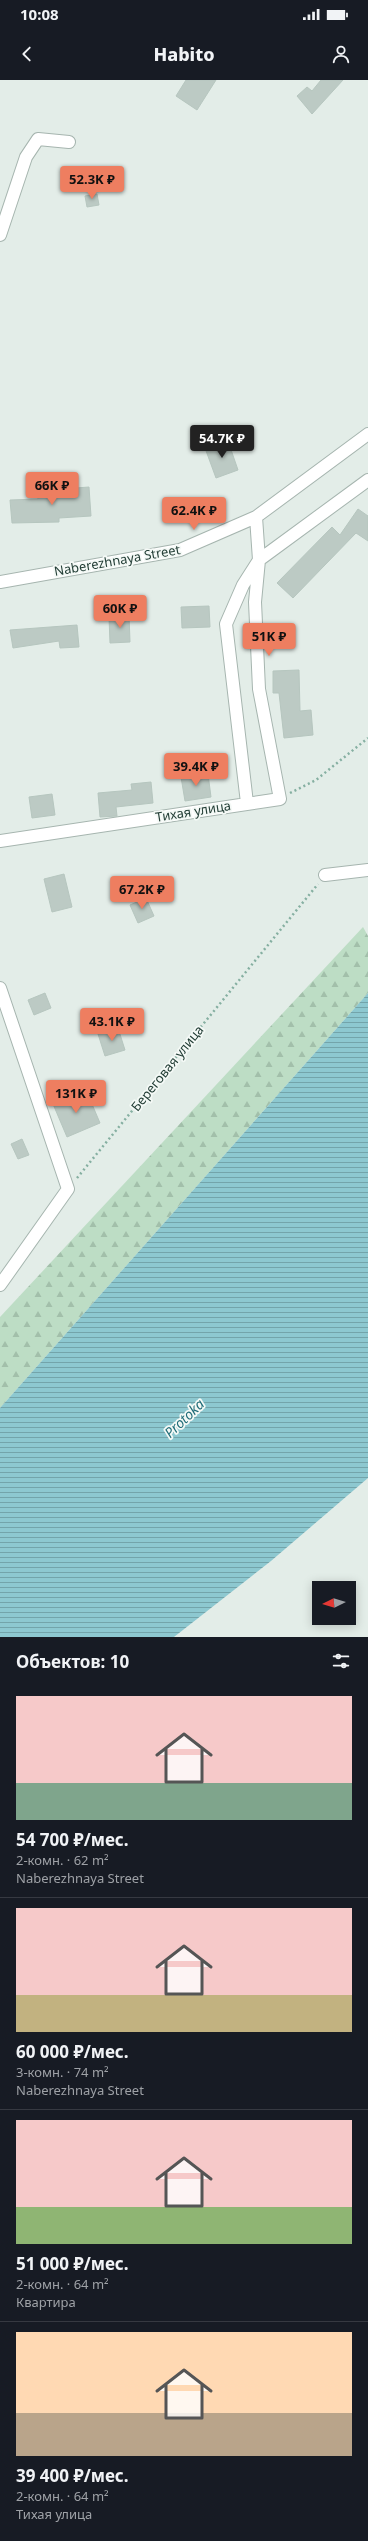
<!DOCTYPE html>
<html lang="ru">
<head>
<meta charset="utf-8">
<style>
	:root { --surface:#171b24; --page:#242831; --text:#f1f3f6; --muted:#9ea1a6; --line:#363941; --accent:#ee7e60 }
	body { margin:0; font-family:"Noto Sans",sans-serif; background:var(--page); color:var(--text); height:100vh; display:flex; flex-direction:column; font-size:15px; white-space:nowrap }
	* { box-sizing:border-box; margin:0 }
	p { font-size:13px; color:var(--muted) }
	.icon { flex:none; width:22px; height:22px; fill:none; stroke:currentColor; stroke-width:2; stroke-linecap:round; stroke-linejoin:round }
	.map { position:relative; height:1557px; overflow:hidden }
	.drawer { display:flex; flex-direction:column; background:var(--surface); flex:1 }
	.drawer>* { flex:none }
	.needle { width:26px; rotate:265deg }
	.tools { position:absolute; left:312px; top:1501px; display:grid; gap:8px }
	.tools a { display:grid; place-items:center; width:44px; height:44px; border-radius:0px; background:var(--surface); box-shadow:0 2px 10px #0003; font-size:20px }
	.price { position:absolute; translate:-50% -34px; padding:0 9px; border-radius:4px; background:var(--accent); color:#111; font-size:13px; line-height:26px; filter:drop-shadow(0 1px 2px #0008) }
	.price::after { content:''; position:absolute; left:50%; top:24px; width:12px; height:9px; margin-left:-6px; background:inherit; clip-path:polygon(0 0,100% 0,50% 100%) }
	.price.selected { background:#222; color:#fff }
	ul { padding:0; list-style:none }
	li { display:grid; align-content:center; gap:8px; height:212px; padding:0 16px }
	li+li { border-top:1px solid var(--line) }
	li span { display:grid; place-items:center; height:124px; border-radius:0px; color:#555 }
	li>.icon { margin-inline-start:auto }
	span .icon { width:72px; height:72px; fill:#fffc; stroke-width:1 }
	li b { font-size:17px }
	h2 { display:flex; justify-content:space-between; align-items:center; height:48px; padding:0 16px; font-size:17px }
	.status { display:flex; justify-content:space-between; align-items:center; height:28px; padding:0 20px; background:var(--surface); direction:ltr }
	.status svg { height:11px; fill:currentColor }
	header { display:flex; justify-content:space-between; align-items:center; height:52px; padding:0 16px; background:var(--surface); font-size:18px; font-weight:800 }
	.map>svg:first-child { display:block }
	.forest { fill:url(#forest-firs) }
	.water { fill:url(#water-rules) }
	.building { fill:#bccac4; stroke:#b6c6bf }
	.lines { fill:none; stroke-linecap:round; stroke-linejoin:round }
	.minor-casing { stroke:#a6b5af; stroke-width:14 }
	.path { stroke:#85afa1; stroke-width:2.5; stroke-dasharray:2 3; stroke-linecap:butt }
	.minor { stroke:#fff; stroke-width:12 }
	.labels { text-anchor:middle; dominant-baseline:central; stroke-width:3.5; stroke-linejoin:round; paint-order:stroke }
	.street-label { font-size:13px; fill:#233e36; stroke:#f4f9f6 }
	.water-label { font-size:14px; font-style:italic; fill:#1f6c78; stroke:#f4f9f6 }
</style>
</head>
<body>
<div class="status"><b>10:08</b><svg viewBox="0 0 49 12"><path d="M0 12V9h3v3zM5 12V6h3v6zM10 12V3h3v9zM15 12V0h3v12zM26 1h20v11H26zM47 4h2v5h-2z"/></svg></div>
<header><svg class="icon" aria-label="back" viewBox="0 0 24 24"><path d="M15 5l-7 7 7 7"/></svg>Habito<svg class="icon" aria-label="person" viewBox="0 0 24 24"><circle cx="12" cy="8" r="4"/><path d="M4 21q1-7 8-7t8 7"/></svg></header>
<div class="map">
<svg width="368" height="1557" viewBox="0 0 368 1557">
	<defs>
		<pattern id="forest-firs" width="22" height="20" patternUnits="userSpaceOnUse"><rect width="22" height="20" fill="#bdddc5"/><path d="M5 1l3.5 6h-7zM16 11l3.5 6h-7z" fill="#a2bfaa"/></pattern>
		<pattern id="water-rules" width="6" height="5" patternUnits="userSpaceOnUse"><rect width="6" height="5" fill="#8dc8d0"/><path d="M0 2.5h6" fill="none" stroke="#73a4aa"/></pattern>
	</defs>
	<rect width="100%" height="100%" fill="#e3ede8"/>
	<path class="forest" d="M 363,847 L 368,856 L 368,913 L 0,1328 L 0,1237 Z"/>
	<path class="water" d="M 368,913 L 368,1398 L 271,1481 L 174,1557 L 0,1557 L 0,1328 Z"/>
	<path class="building" d="M 186,0 L 216,0 L 197,30 L 176,16 Z
		M 321,0 L 343,0 L 312,34 L 297,16 L 307,7 L 312,11 Z
		M 97,114 L 99,125 L 87,127 L 85,116 Z
		M 228,361 L 238,390 L 216,398 L 205,368 Z
		M 89,407 L 91,436 L 59,438 L 59,442 L 12,443 L 10,420 L 38,419 L 37,411 Z
		M 358,429 L 368,436 L 368,461 L 356,453 L 293,518 L 277,503 L 332,447 L 340,455 Z
		M 209,526 L 210,547 L 182,548 L 181,527 Z
		M 129,535 L 130,562 L 110,563 L 109,537 Z
		M 77,545 L 79,567 L 60,568 L 59,561 L 13,568 L 10,550 Z
		M 299,590 L 300,631 L 311,630 L 313,655 L 284,658 L 279,613 L 273,613 L 273,591 Z
		M 208,694 L 211,717 L 185,721 L 181,697 Z
		M 151,702 L 153,723 L 116,727 L 117,736 L 100,737 L 98,713 L 132,710 L 131,704 Z
		M 52,714 L 55,735 L 32,738 L 29,717 Z
		M 64,794 L 72,827 L 52,832 L 44,799 Z
		M 146,818 L 154,836 L 138,843 L 130,825 Z
		M 45,913 L 51,928 L 34,935 L 28,920 Z
		M 118,948 L 125,970 L 105,976 L 98,954 Z
		M 86,1010 L 100,1043 L 67,1057 L 53,1024 Z
		M 22,1059 L 29,1075 L 18,1079 L 11,1064 Z"/>
	<g class="lines">
		<defs>
			<path id="minor" d="M 0,155 L 26,77 L 38,59 L 69,62
				M 0,502 L 180,470 L 256,437 L 368,354
				M 247,723 L 226,544 L 243,505 L 259,480 L 368,400
				M 0,761 L 280,719 L 259,609 L 255,522 L 259,480 L 256,437
				M 325,795 L 368,790
				M 0,908 L 68,1109 L 0,1205"/>
		</defs>
		<use href="#minor" class="minor-casing"/>
		<path class="path" d="M 290,713 L 316,700 L 368,658
			M 77,1098 L 318,804"/>
		<use href="#minor" class="minor"/>
	</g>
	<g class="labels">
		<g class="street-label">
			<text transform="translate(117 480) rotate(-10)">Naberezhnaya Street</text>
			<text transform="translate(193 731) rotate(-9)">Тихая улица</text>
			<text transform="translate(167 988) rotate(-51)">Береговая улица</text>
		</g>
		<g class="water-label">
			<text transform="translate(184 1338) rotate(-44)">Protoka</text>
		</g>
	</g>
</svg>
<div class="tools">
<a><svg class="needle" viewBox="-14 -14 28 28"><path d="M0-13l5 13h-10z" fill="#e53935"/><path d="M0 13l5-13h-10z" fill="#9ea1a6"/></svg></a>
</div>
<b class="price" style="left:92px;top:120px">52.3K ₽</b>
<b class="price selected" style="left:222px;top:379px">54.7K ₽</b>
<b class="price" style="left:52px;top:426px">66K ₽</b>
<b class="price" style="left:194px;top:451px">62.4K ₽</b>
<b class="price" style="left:120px;top:549px">60K ₽</b>
<b class="price" style="left:269px;top:577px">51K ₽</b>
<b class="price" style="left:196px;top:707px">39.4K ₽</b>
<b class="price" style="left:142px;top:830px">67.2K ₽</b>
<b class="price" style="left:112px;top:962px">43.1K ₽</b>
<b class="price" style="left:76px;top:1034px">131K ₽</b>
</div>
<section class="drawer">
<h2>Объектов: 10<svg class="icon" aria-label="filters" viewBox="0 0 24 24"><path d="M4 7h16M4 17h16"/><circle cx="9" cy="7" r="2"/><circle cx="15" cy="17" r="2"/></svg></h2>
<ul>
<li><span style="background:linear-gradient(#f6c9c9 70%,#7fa58c 0)"><svg class="icon" aria-label="home" viewBox="0 0 24 24"><path d="M3 11l9-7 9 7M6 9v11h12V9"/></svg></span><div><b>54 700 ₽/мес.</b><p>2-комн. · 62 m²</p><p>Naberezhnaya Street</p></div></li>
<li><span style="background:linear-gradient(#f6c9c9 70%,#c2b280 0)"><svg class="icon" aria-label="home" viewBox="0 0 24 24"><path d="M3 11l9-7 9 7M6 9v11h12V9"/></svg></span><div><b>60 000 ₽/мес.</b><p>3-комн. · 74 m²</p><p>Naberezhnaya Street</p></div></li>
<li><span style="background:linear-gradient(#f6c9c9 70%,#8fb573 0)"><svg class="icon" aria-label="home" viewBox="0 0 24 24"><path d="M3 11l9-7 9 7M6 9v11h12V9"/></svg></span><div><b>51 000 ₽/мес.</b><p>2-комн. · 64 m²</p><p>Квартира</p></div></li>
<li><span style="background:linear-gradient(#ffd9b3 65%,#b9a48a 0)"><svg class="icon" aria-label="home" viewBox="0 0 24 24"><path d="M3 11l9-7 9 7M6 9v11h12V9"/></svg></span><div><b>39 400 ₽/мес.</b><p>2-комн. · 64 m²</p><p>Тихая улица</p></div></li>
</ul>
</section>
</body>
</html>
